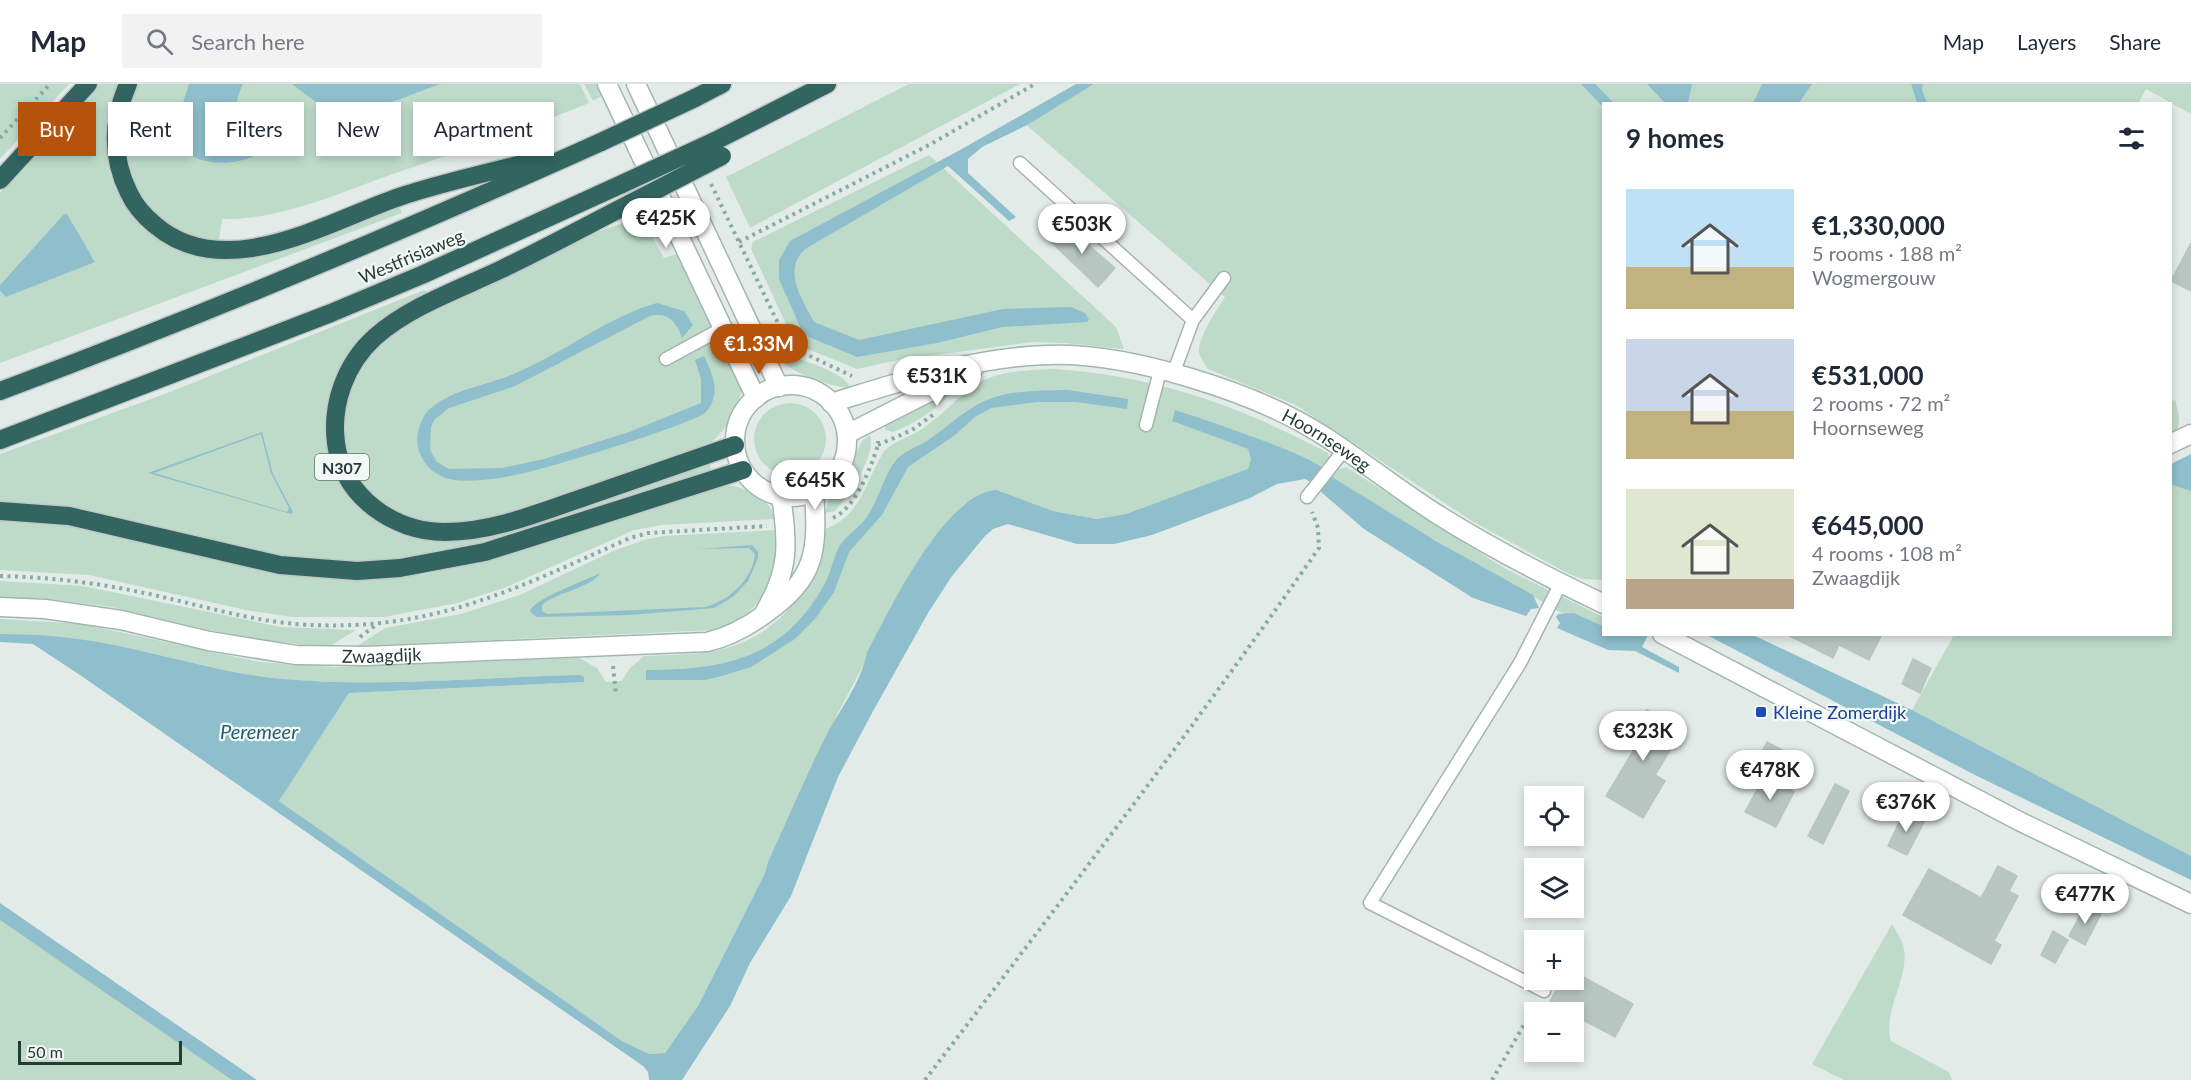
<!DOCTYPE html>
<html lang="en">
<head>
<meta charset="utf-8">
<style>
	:root { --surface:#fff; --page:#f2f2f3; --text:#1f2937; --muted:#747a83; --line:#e0e1e3; --accent:#b45309 }
	body { margin:0; font-family:Lato,sans-serif; background:var(--page); color:var(--text); height:100vh; display:flex; flex-direction:column; font-size:22px; white-space:nowrap }
	* { box-sizing:border-box; margin:0 }
	p { font-size:20px; color:var(--muted) }
	.icon { flex:none; width:33px; height:33px; fill:none; stroke:currentColor; stroke-width:2; stroke-linecap:round; stroke-linejoin:round }
	.map { position:relative; flex:1; overflow:hidden }
	.side { position:absolute; left:1602px; top:18px; width:570px; height:534px; display:flex; flex-direction:column; background:var(--surface); border-radius:0px; box-shadow:0 3px 9px #0003 }
	.side>* { flex:none }
	.hud { position:absolute; left:18px; top:18px; width:570px; height:54px; display:flex; gap:12px }
	.controls { position:absolute; left:1524px; top:702px; display:grid; gap:12px }
	.controls a { display:grid; place-items:center; width:60px; height:60px; border-radius:0px; background:var(--surface); box-shadow:0 3px 9px #0003; font-size:30px }
	.scale { position:absolute; left:18px; bottom:15px; width:164px; box-sizing:border-box; padding-left:6px; border:3px solid #243b37; border-top:0; font-size:16px; line-height:21px; white-space:nowrap; color:#243b37; -webkit-text-stroke:4px #f3f8f6; paint-order:stroke }
	.price { position:absolute; translate:-50% -51px; padding:0 14px; border-radius:21px; background:#fff; color:#222; font-size:20px; line-height:39px; filter:drop-shadow(0 2px 3px #0008) }
	.price::after { content:''; position:absolute; left:50%; top:36px; width:18px; height:14px; margin-left:-9px; background:inherit; clip-path:polygon(0 0,100% 0,50% 100%) }
	.price.current { background:var(--accent); color:#fff }
	ul { padding:0; list-style:none }
	li { display:flex; align-items:center; gap:18px; height:150px; padding:0 24px }
	li span { display:grid; place-items:center; flex:none; width:168px; height:120px; border-radius:0px; color:#555 }
	li>.icon { margin-inline-start:auto }
	span .icon { width:72px; height:72px; fill:#fffc; stroke-width:1 }
	li b { font-size:26px }
	h2 { display:flex; justify-content:space-between; align-items:center; height:72px; padding:0 24px; font-size:26px }
	.tag { padding:0 21px; border-radius:0px; background:var(--surface); box-shadow:0 3px 9px #0003; font-size:21px; line-height:54px }
	.tag.current { background:var(--accent); color:#fff }
	header { display:flex; align-items:center; gap:36px; box-sizing:border-box; height:84px; padding:0 30px; background:var(--surface); border-bottom:2px solid var(--line) }
	header strong { font-size:28px }
	nav { display:flex; gap:33px; margin-inline-start:auto; font-size:21px }
	.search { width:420px; height:54px; background:var(--page); display:flex; align-items:center; gap:15px; box-sizing:border-box; padding:0 21px; border-radius:0px; color:var(--muted); font-size:22px }
	.map>svg:first-child { display:block }
	.green { fill:#bddbc8 }
	.water { fill:#8fbecc; fill-rule:evenodd }
	.building { fill:#b8c6c1; stroke:#b6c5c0; stroke-width:1.5 }
	.lines { fill:none; stroke-linecap:round; stroke-linejoin:round }
	.lane-casing { stroke:#a6b3af; stroke-width:15 }
	.street-casing { stroke:#a6b3af; stroke-width:21 }
	.secondary-casing { stroke:#a2b6b1; stroke-width:21 }
	.highway-casing { stroke:#c2c8c7; stroke-width:21 }
	.path { stroke:#86aca3; stroke-width:4; stroke-dasharray:3 4.5; stroke-linecap:butt }
	.lane { stroke:#fff; stroke-width:12 }
	.street { stroke:#fff; stroke-width:18 }
	.secondary { stroke:#fff; stroke-width:18 }
	.highway { stroke:#32655f; stroke-width:18 }
	.highway-bridge-casing { stroke:#c2c8c7; stroke-width:21; stroke-linecap:butt }
	.highway-bridge { stroke:#32655f; stroke-width:18 }
	.transit-dot { fill:#1a4fb4; stroke:#f3f8f6; stroke-width:2 }
	.labels { text-anchor:middle; dominant-baseline:central; stroke-width:4.5; stroke-linejoin:round; paint-order:stroke }
	.shield { fill:#f3f8f6; stroke:#627470; stroke-width:1.5 }
	.shield-label { font-size:16px; font-weight:bold; fill:#243b37 }
	.street-label { font-size:18px; fill:#243b37; stroke:#f3f8f6 }
	.transit-label { font-size:18px; fill:#164399; stroke:#f3f8f6; text-anchor:start }
	.water-label { font-size:20px; font-style:italic; fill:#235f72; stroke:#f3f8f6 }
</style>
</head>
<body>
<header>
<strong>Map</strong>
<div class="search"><svg class="icon" aria-label="search" viewBox="0 0 24 24"><circle cx="10" cy="10" r="6"/><path d="M15 15l6 6"/></svg>Search here</div>
<nav><a>Map</a><a>Layers</a><a>Share</a></nav>
</header>
<div class="map">
<svg width="2191" height="996" viewBox="0 0 2191 996">
	<rect width="100%" height="100%" fill="#e3ebe8"/>
	<path class="green" d="M 0,0 L 69,0 L 0,75 Z
		M 98,0 L 120,0 C 104,35 98,85 124,118 C 134,131 193,161 210,171 L 399,121 L 402,129 L 0,279 L 0,207 L 6,213 L 95,177 L 64,130 L 0,201 L 0,109 Z
		M 138,0 L 580,0 L 589,19 C 523,46 457,68 390,91 C 337,110 280,136 222,135 L 219,156 C 135,148 105,71 138,0 Z
		M 584,0 L 598,0 L 603,11 L 593,17 Z
		M 909,0 L 1020,0 L 750,144 L 726,93 Z
		M 1095,0 L 1911,0 L 1917,19 L 1604,20 L 1604,496 L 1583,495 L 1569,490 L 1472,437 L 1296,321 L 1208,285 C 1205,280 1200,274 1199,268 C 1197,256 1218,223 1225,213 L 1024,39 Z
		M 1923,0 L 2191,0 L 2191,30 L 2146,5 L 2138,20 L 1927,19 L 1922,6 Z
		M 929,71 L 1116,243 L 1124,265 L 1065,259 L 1032,258 L 898,276 L 857,285 L 800,262 L 794,257 L 751,165 L 753,158 Z
		M 642,134 L 664,174 L 679,169 L 742,305 C 736,330 724,352 701,365 C 658,378 614,392 572,408 C 534,421 494,439 454,440 C 415,440 378,423 357,391 C 347,375 343,357 343,339 C 343,254 441,222 504,192 C 550,169 592,146 642,134 Z
		M 424,206 L 428,209 C 398,229 359,248 341,281 C 308,340 330,420 394,447 C 411,453 426,455 443,457 L 709,378 L 712,387 L 458,469 L 341,481 L 249,468 L 119,434 L 61,424 L 0,420 L 0,370 L 170,308 Z
		M 782,271 C 797,273 845,289 850,303 C 835,305 787,288 780,274 Z
		M 1055,285 C 1156,292 1240,322 1328,369 L 1330,378 L 1325,386 L 1321,382 L 1175,326 L 1172,337 L 1248,365 L 1251,375 L 1248,386 L 1126,430 L 1097,435 L 1053,427 L 997,406 L 964,420 L 930,459 L 867,568 L 865,578 L 838,629 L 768,778 L 765,789 L 698,922 L 665,969 L 649,970 L 622,957 L 279,717 L 349,609 L 583,598 L 580,591 C 482,593 381,604 283,595 C 226,590 170,572 113,561 C 76,553 38,550 0,550 L 0,535 L 82,540 L 260,578 L 335,583 L 579,574 L 597,584 L 606,598 L 622,597 L 629,585 L 644,572 C 699,570 743,572 785,529 C 793,520 803,511 808,500 C 815,483 818,464 823,446 C 862,432 864,400 883,369 C 889,359 912,352 922,345 C 940,333 954,317 971,304 C 994,286 1028,286 1055,285 Z
		M 959,300 C 943,321 917,339 893,348 L 886,346 L 883,340 Z
		M 2175,316 C 2179,330 2183,343 2171,354 L 2171,318 Z
		M754 355a36 36 0 1 1 72 0a36 36 0 1 1-72 0Z
		M 870,351 C 877,371 848,412 835,427 L 825,429 L 831,408 L 846,391 L 862,357 Z
		M 1346,383 L 1504,484 L 1603,533 L 1603,542 L 1574,529 L 1565,531 L 1397,434 L 1332,393 L 1339,385 Z
		M 2171,388 L 2191,399 L 2191,772 L 1912,626 L 1954,551 L 2170,550 Z
		M 725,401 C 744,402 772,414 774,435 L 662,441 L 634,446 L 504,504 L 457,519 L 384,533 L 292,533 L 246,526 L 89,491 L 0,486 L 0,434 L 55,438 L 249,483 L 302,493 L 378,495 L 422,491 L 492,475 Z
		M 778,446 L 780,450 C 771,500 768,526 715,546 L 357,562 L 385,544 L 461,530 L 520,511 L 613,467 L 644,456 L 663,452 Z
		M 0,497 L 83,502 L 281,543 L 356,546 L 330,562 L 311,562 L 226,550 L 112,523 L 40,514 L 0,514 Z
		M 0,836 L 28,855 L 232,996 L 0,996 Z
		M 1892,840 C 1896,847 1903,857 1904,865 C 1909,896 1882,928 1891,957 L 1949,988 L 1952,996 L 1844,996 L 1812,980 Z"/>
	<path class="water" d="M 189,0 L 243,0 C 228,30 242,41 265,59 L 264,67 C 242,80 214,83 191,72 C 171,45 180,30 189,0 Z
		M 292,0 L 440,0 L 341,37 Z
		M 1076,0 L 1094,0 L 1027,41 L 982,63 L 968,75 L 968,89 L 1016,133 L 1009,137 L 948,82 L 805,165 C 782,186 802,215 814,238 L 859,256 L 1003,225 L 1071,223 L 1085,229 L 1089,236 L 1087,238 L 1002,243 L 937,259 L 857,273 L 809,253 L 801,245 L 779,195 L 779,176 L 790,157 L 960,66 Z
		M 1581,0 L 1595,0 L 1614,19 L 1604,20 L 1603,23 Z
		M 1647,0 L 1692,0 L 1688,19 L 1665,19 Z
		M 1762,0 L 1812,0 L 1799,19 L 1753,19 Z
		M 1911,0 L 1923,0 L 1922,6 L 1927,19 L 1917,19 Z
		M 64,130 L 67,130 L 95,178 L 6,213 L 0,207 L 0,201 Z
		M 657,219 L 684,227 L 693,241 L 682,254 C 676,237 668,228 650,232 L 515,302 L 449,324 L 435,335 L 431,343 L 430,366 L 437,378 L 449,385 L 502,384 L 544,375 L 629,348 L 701,319 L 701,295 L 695,276 L 704,272 C 713,291 721,309 707,327 C 697,339 563,379 540,385 C 514,392 481,399 454,396 C 441,394 428,386 422,374 C 413,359 418,335 431,324 C 454,305 484,302 511,291 C 561,271 605,234 657,219 Z
		M 1068,306 L 1128,315 L 1127,325 L 1076,318 L 1037,318 L 991,324 L 975,333 L 955,351 L 908,383 L 882,431 L 849,468 L 834,508 L 815,535 L 795,555 L 751,583 L 722,592 L 704,596 L 646,596 L 646,586 C 724,586 783,575 824,501 C 831,489 833,475 839,463 C 846,451 859,444 867,433 C 878,416 883,396 893,380 C 901,368 915,364 927,357 C 943,346 958,332 975,322 C 1003,305 1037,307 1068,306 Z
		M 1175,326 C 1200,334 1312,371 1325,386 L 1314,400 L 1305,395 L 1277,400 L 1250,414 L 1152,451 L 1114,460 L 1077,460 L 1008,440 L 993,445 L 985,452 L 952,492 L 928,529 L 872,629 L 838,693 L 791,812 L 750,879 L 730,922 L 682,996 L 649,996 L 648,988 L 643,982 L 80,591 L 33,560 L 0,558 L 0,550 C 38,550 76,553 114,561 C 170,572 226,590 283,595 C 381,604 482,593 580,591 L 584,593 L 584,598 L 349,609 L 279,717 L 622,957 L 649,970 L 665,969 L 698,922 L 765,789 L 768,778 C 786,739 803,699 822,660 C 836,630 861,601 867,568 C 890,526 945,408 997,406 L 1053,427 L 1097,435 L 1126,430 L 1248,385 L 1251,375 L 1248,365 L 1172,337 Z
		M 262,348 L 273,390 L 293,428 L 291,430 L 148,389 ZM 261,350 L 271,389 L 289,424 L 287,428 L 154,389 Z
		M 2191,370 L 2191,407 L 2170,400 L 2171,380 Z
		M 1332,393 L 1436,457 L 1533,511 L 1539,524 L 1531,525 L 1526,532 L 1473,514 L 1364,445 L 1320,407 Z
		M 752,461 L 758,468 L 758,474 L 748,497 L 734,512 L 714,524 L 628,531 L 536,533 L 530,527 C 533,515 587,496 600,489 C 591,504 557,508 542,521 L 542,527 L 547,530 L 706,523 C 731,515 752,496 755,470 L 749,464 L 698,465 Z
		M 1574,529 L 1603,542 L 1604,550 L 1648,551 L 1642,563 L 1679,583 L 1679,589 L 1635,567 L 1608,566 L 1557,544 L 1560,539 L 1556,533 L 1558,530 Z
		M 1707,551 L 1753,551 L 1912,626 L 2191,772 L 2191,796 L 1973,690 Z
		M 0,819 L 257,996 L 232,996 L 0,836 Z"/>
	<path class="building" d="M 1063,139 L 1115,184 L 1098,203 L 1049,156 Z
		M 2191,159 L 2191,207 L 2171,197 Z
		M 1786,550 L 1882,550 L 1869,576 L 1839,561 L 1833,574 Z
		M 1913,575 L 1931,584 L 1920,609 L 1902,600 Z
		M 1647,626 L 1682,647 L 1655,691 L 1665,697 L 1643,734 L 1606,712 L 1632,669 L 1633,665 L 1625,660 L 1629,654 L 1622,642 L 1629,631 L 1643,631 Z
		M 1767,658 L 1790,670 L 1776,697 L 1753,685 Z
		M 1765,691 L 1794,708 L 1776,743 L 1745,728 Z
		M 1835,700 L 1849,707 L 1823,760 L 1808,752 Z
		M 1905,726 L 1925,736 L 1907,771 L 1888,762 Z
		M 1998,782 L 2017,792 L 2009,807 L 2018,812 L 1994,857 L 2001,861 L 1991,880 L 1903,831 L 1929,785 L 1981,814 Z
		M 2085,822 L 2101,830 L 2085,861 L 2069,852 Z
		M 2053,847 L 2068,856 L 2055,879 L 2041,871 Z
		M 1574,888 L 1633,920 L 1615,953 L 1574,931 L 1574,928 L 1544,928 L 1562,896 L 1574,896 Z"/>
	<g class="lines">
		<defs>
			<path id="lane" d="M 1020,79 L 1193,236 L 1173,290
				M 1193,236 L 1224,194
				M 666,275 L 723,244
				M 1146,341 L 1160,287
				M 1307,413 L 1344,366
				M 1544,907 L 1370,819 L 1520,579 L 1561,499"/>
			<path id="street" d="M 2170,360 L 2191,350"/>
			<g id="secondary">
				<path d="M 607,0 L 756,314"/>
				<path d="M 636,0 L 779,303"/>
				<circle cx="791" cy="357" r="56"/>
				<path id="s1" d="M 831,319 C 903,297 973,273 1048,271 C 1128,268 1256,308 1324,352 C 1363,377 1400,407 1440,432 C 1493,465 1547,493 1604,520"/>
				<path d="M 847,350 L 973,286"/>
				<path id="s2" d="M 0,523 L 45,525 L 121,536 L 209,557 L 296,571 L 366,572 L 707,558 C 729,553 747,543 765,530 C 816,494 818,468 814,408"/>
				<path d="M 765,527 C 790,485 788,459 781,412"/>
				<path d="M 1662,550 L 2021,738 L 2191,820"/>
			</g>
			<path id="highway" d="M 128,0 C 112,37 111,73 129,109 C 135,122 144,132 155,141 C 225,201 327,138 399,113 C 446,97 497,87 545,74
				M 695,14 L 722,0
				M 715,57 L 827,0
				M 0,96 L 88,0
				M 631,119 C 588,141 546,164 502,185 C 460,205 410,222 375,253 C 345,280 331,321 336,359 C 343,413 394,448 445,448 C 493,448 541,428 585,413 C 635,396 685,378 735,361
				M 0,307 C 204,231 403,147 601,58
				M 0,356 L 331,229 L 424,190 L 622,100
				M 0,427 L 69,432 L 280,481 L 357,487 L 400,484 L 485,468 L 743,386"/>
		</defs>
		<use href="#lane" class="lane-casing"/>
		<use href="#street" class="street-casing"/>
		<use href="#secondary" class="secondary-casing"/>
		<use href="#highway" class="highway-casing"/>
		<path class="path" d="M 0,54 L 50,0
			M 711,100 L 789,262 L 852,292
			M 739,158 L 929,61 L 1035,0
			M 878,361 L 912,346 L 934,330
			M 833,434 C 857,422 870,385 878,361 L 878,357
			M 0,492 C 53,493 106,500 158,512 C 203,522 249,536 296,540 C 429,550 513,506 630,454 L 648,449 L 767,442
			M 360,553 L 376,541
			M 613,582 L 616,610
			M 925,996 C 1059,820 1193,645 1319,464 L 1318,444 L 1312,428
			M 1492,996 L 1536,920"/>
		<use href="#lane" class="lane"/>
		<use href="#street" class="street"/>
		<use href="#secondary" class="secondary"/>
		<use href="#highway" class="highway"/>
		<defs>
			<path id="highway-bridge" d="M 601,58 L 695,14
				M 622,100 L 715,57
				M 631,119 L 722,72"/>
		</defs>
		<use href="#highway-bridge" class="highway-bridge-casing"/>
		<use href="#highway-bridge" class="highway-bridge"/>
	</g>
	<rect class="transit-dot" x="1755" y="622" width="12" height="12" rx="3"/>
	<g class="labels">
		<rect class="shield" x="315" y="370" width="54" height="26" rx="4.5"/>
		<g class="shield-label">
			<text x="342" y="383">N307</text>
		</g>
		<g class="street-label">
			<text transform="translate(411 172) rotate(-23)">Westfrisiaweg</text>
			<text stroke="none"><textPath href="#s1" startOffset="518">Hoornseweg</textPath></text>
			<text stroke="none"><textPath href="#s2" startOffset="386">Zwaagdijk</textPath></text>
		</g>
		<g class="transit-label">
			<text x="1773" y="628">Kleine Zomerdijk</text>
		</g>
		<g class="water-label">
			<text x="259" y="647">Peremeer</text>
		</g>
	</g>
</svg>
<div class="controls">
<a><svg class="icon" aria-label="locate" viewBox="0 0 24 24"><circle cx="12" cy="12" r="6"/><path d="M12 2v4M12 18v4M2 12h4M18 12h4"/></svg></a>
<a><svg class="icon" aria-label="layers" viewBox="0 0 24 24"><path d="M12 4l9 5-9 5-9-5zM3 14l9 5 9-5"/></svg></a>
<a>+</a>
<a>−</a>
</div>
<div class="scale">50 m</div>
<b class="price" style="left:666px;top:165px">€425K</b>
<b class="price" style="left:1082px;top:171px">€503K</b>
<b class="price current" style="left:759px;top:291px">€1.33M</b>
<b class="price" style="left:937px;top:323px">€531K</b>
<b class="price" style="left:815px;top:427px">€645K</b>
<b class="price" style="left:1643px;top:678px">€323K</b>
<b class="price" style="left:1770px;top:717px">€478K</b>
<b class="price" style="left:1906px;top:749px">€376K</b>
<b class="price" style="left:2085px;top:841px">€477K</b>
<div class="hud">
<a class="tag current">Buy</a>
<a class="tag">Rent</a>
<a class="tag">Filters</a>
<a class="tag">New</a>
<a class="tag">Apartment</a>
</div>
<section class="side">
<h2>9 homes<svg class="icon" aria-label="filters" viewBox="0 0 24 24"><path d="M4 7h16M4 17h16"/><circle cx="9" cy="7" r="2"/><circle cx="15" cy="17" r="2"/></svg></h2>
<ul>
<li><span style="background:linear-gradient(#bfe0f5 65%,#c2b280 0)"><svg class="icon" aria-label="home" viewBox="0 0 24 24"><path d="M3 11l9-7 9 7M6 9v11h12V9"/></svg></span><div><b>€1,330,000</b><p>5 rooms · 188 m²</p><p>Wogmergouw</p></div></li>
<li><span style="background:linear-gradient(#c9d6e8 60%,#c2b280 0)"><svg class="icon" aria-label="home" viewBox="0 0 24 24"><path d="M3 11l9-7 9 7M6 9v11h12V9"/></svg></span><div><b>€531,000</b><p>2 rooms · 72 m²</p><p>Hoornseweg</p></div></li>
<li><span style="background:linear-gradient(#dfe7d0 75%,#b9a48a 0)"><svg class="icon" aria-label="home" viewBox="0 0 24 24"><path d="M3 11l9-7 9 7M6 9v11h12V9"/></svg></span><div><b>€645,000</b><p>4 rooms · 108 m²</p><p>Zwaagdijk</p></div></li>
</ul>
</section>
</div>
</body>
</html>
